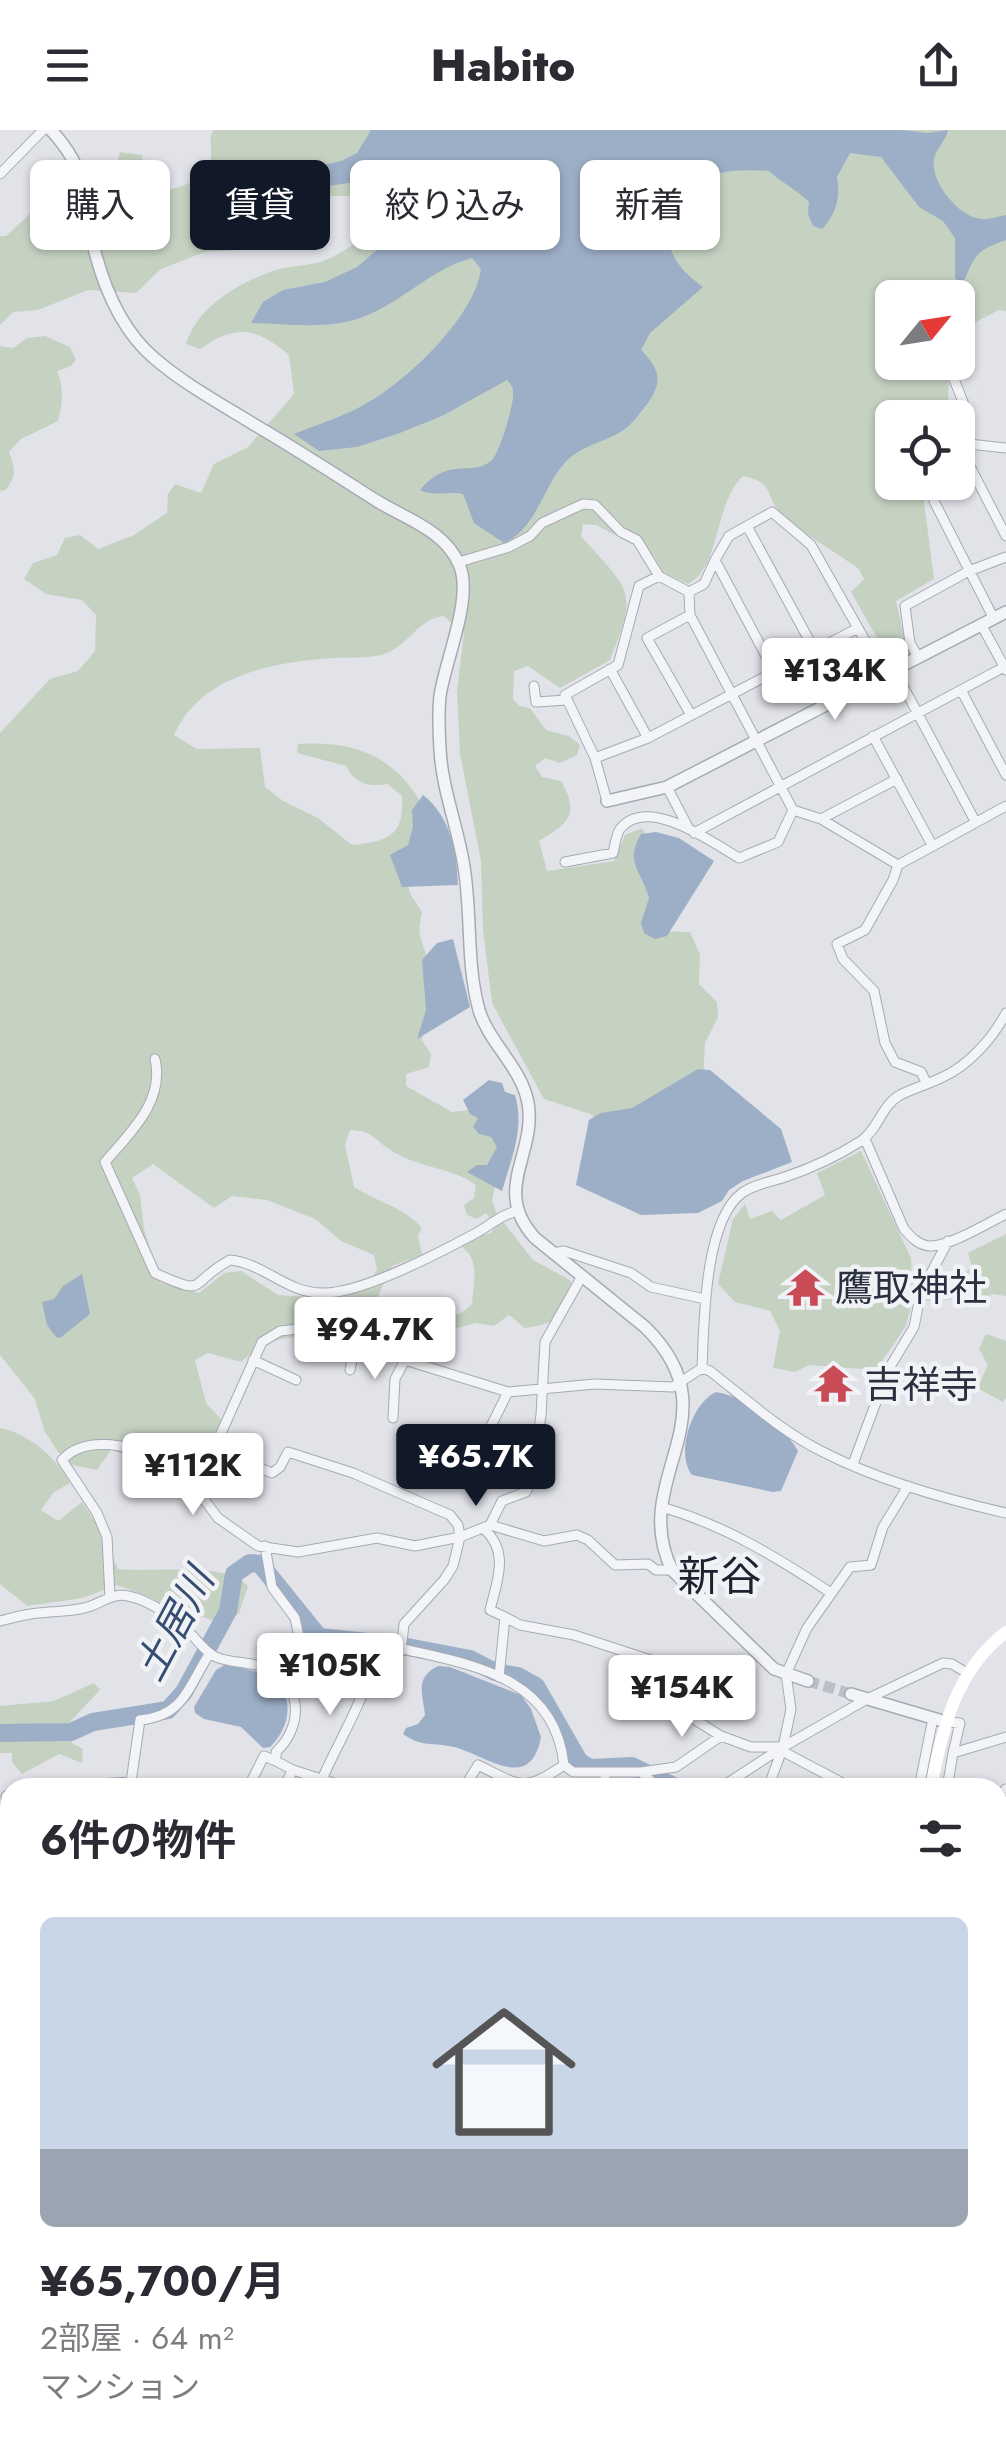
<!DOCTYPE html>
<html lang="ja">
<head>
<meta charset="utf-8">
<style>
	:root { --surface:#fff; --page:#f2f2f3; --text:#2b2b33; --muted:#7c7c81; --line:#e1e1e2; --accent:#111827 }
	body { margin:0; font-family:Jost,"Noto Sans JP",sans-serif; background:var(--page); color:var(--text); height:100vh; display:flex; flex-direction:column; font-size:38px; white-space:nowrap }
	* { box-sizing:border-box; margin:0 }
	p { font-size:32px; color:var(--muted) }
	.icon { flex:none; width:55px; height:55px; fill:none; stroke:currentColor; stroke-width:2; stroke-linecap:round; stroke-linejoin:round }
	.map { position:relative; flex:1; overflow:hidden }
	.panel { position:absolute; left:0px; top:1648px; width:1008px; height:672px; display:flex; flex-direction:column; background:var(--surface); border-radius:30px 30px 0 0; box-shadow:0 2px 8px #0004 }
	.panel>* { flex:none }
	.hud { position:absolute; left:30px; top:30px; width:948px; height:90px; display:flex; gap:20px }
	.needle { width:65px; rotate:60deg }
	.fabs { position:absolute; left:875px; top:150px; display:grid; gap:20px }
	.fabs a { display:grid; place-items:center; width:100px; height:100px; border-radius:15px; background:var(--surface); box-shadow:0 2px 8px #0004; font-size:50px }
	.price { position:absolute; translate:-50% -85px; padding:0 22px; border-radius:10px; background:#fff; color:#222; font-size:32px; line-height:65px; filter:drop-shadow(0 2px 5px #0008) }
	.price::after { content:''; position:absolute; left:50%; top:60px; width:30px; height:22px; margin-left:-15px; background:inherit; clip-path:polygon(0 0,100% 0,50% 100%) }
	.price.on { background:var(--accent); color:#fff }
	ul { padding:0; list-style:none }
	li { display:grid; align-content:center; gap:20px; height:530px; padding:0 40px }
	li+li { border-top:2px solid var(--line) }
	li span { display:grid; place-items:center; height:310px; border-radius:15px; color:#555 }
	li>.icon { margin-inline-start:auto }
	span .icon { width:180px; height:180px; fill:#fffc; stroke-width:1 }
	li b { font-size:42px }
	h2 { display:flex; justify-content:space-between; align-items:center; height:120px; padding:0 40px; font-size:42px }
	.chip { padding:0 35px; border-radius:15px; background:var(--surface); box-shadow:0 2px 8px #0004; font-size:35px; line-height:90px }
	.chip.on { background:var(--accent); color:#fff }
	header { display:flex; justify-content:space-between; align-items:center; height:130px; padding:0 40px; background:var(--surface); font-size:45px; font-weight:800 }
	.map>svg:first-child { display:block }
	.green { fill:#c5d2c2 }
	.water { fill:#9dafc7 }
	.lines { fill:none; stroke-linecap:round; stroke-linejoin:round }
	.river { stroke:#9dafc7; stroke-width:18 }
	.tertiary-tunnel { stroke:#bcbfc7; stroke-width:11; stroke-dasharray:11 5.5; stroke-linecap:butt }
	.minor-casing { stroke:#a6aab3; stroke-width:11 }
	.tertiary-casing { stroke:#a6aab3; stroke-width:14 }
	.minor { stroke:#f3f4f7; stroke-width:9 }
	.tertiary { stroke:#f3f4f7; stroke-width:11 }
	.secondary { stroke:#fff; stroke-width:12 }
	.labels { text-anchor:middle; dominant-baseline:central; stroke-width:9; stroke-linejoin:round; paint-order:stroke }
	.poi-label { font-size:38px; fill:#2a3040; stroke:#f0f2f6; text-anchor:start }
	.water-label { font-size:40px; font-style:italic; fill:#364d72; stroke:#f0f2f6 }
	.quarter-label { font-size:42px; fill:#1c2230; stroke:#f0f2f6 }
</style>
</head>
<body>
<header><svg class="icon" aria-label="menu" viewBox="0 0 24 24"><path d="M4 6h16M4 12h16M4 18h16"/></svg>Habito<svg class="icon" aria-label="share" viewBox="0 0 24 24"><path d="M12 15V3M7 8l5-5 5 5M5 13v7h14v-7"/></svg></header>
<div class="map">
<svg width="1006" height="2318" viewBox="0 0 1006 2318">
	<rect width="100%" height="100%" fill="#e1e3e9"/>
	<path class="green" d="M 213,0 L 501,0 L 644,100 L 698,26 L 834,0 L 1006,0 L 1006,181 L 999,180 L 958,201 L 958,168 L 892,168 L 892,232 L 949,233 L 948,274 L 941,287 L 892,288 L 892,352 L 924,353 L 923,364 L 934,449 L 896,471 L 907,520 L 889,529 L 851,462 L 864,449 L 859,439 C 834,421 802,404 780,382 C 763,364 777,354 743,346 C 714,373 721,437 688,454 L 663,442 L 653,425 L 596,395 L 583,394 L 581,406 C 630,462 639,458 610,530 L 560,558 L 528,536 L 514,541 L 513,569 L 519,576 L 530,578 L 546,600 L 569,606 L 580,615 L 577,625 L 560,633 L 545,628 L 535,636 L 542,647 L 561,651 C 580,684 569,693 539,711 L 547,741 L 614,731 L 625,705 L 642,698 L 648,709 L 654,801 L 690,802 L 700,824 L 699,854 L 717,872 L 718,887 L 705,913 L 703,950 L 606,997 L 590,984 L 544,969 L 492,873 L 483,800 L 481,731 L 460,624 L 457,560 L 464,504 L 444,486 C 416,490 412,512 387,523 C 372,529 349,527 333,528 C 274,532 200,545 174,605 L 197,619 L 260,618 L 265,657 L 283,671 L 318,688 L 352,715 C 389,711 404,706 402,666 L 387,654 C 367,657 356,654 346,636 L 297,623 L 298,614 C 355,611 394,625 423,676 L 411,720 L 399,729 L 411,765 L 422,782 C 416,809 422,806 427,829 C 433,856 430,884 422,910 L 431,924 L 429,937 L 406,944 L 406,956 L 452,982 L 471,980 L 495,1003 L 502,1017 L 492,1071 L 497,1084 L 533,1130 L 570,1150 L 576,1164 C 565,1188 551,1194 525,1198 L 509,1185 L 494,1196 L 476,1193 L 445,1201 L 398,1203 L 397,1190 C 408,1188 421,1185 433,1185 C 454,1185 453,1191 472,1174 C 473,1154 481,1131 462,1117 L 470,1108 L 491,1103 L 495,1096 L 486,1083 L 477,1089 L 467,1085 L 464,1075 L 474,1068 L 476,1055 C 451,1037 419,1038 392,1021 C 373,1009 374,1001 350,1000 L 345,1015 L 354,1057 C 379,1073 402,1076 422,1098 L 418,1106 L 422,1125 L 392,1136 L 377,1168 L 359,1189 L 345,1190 L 333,1177 L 336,1165 L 365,1159 L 377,1140 L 374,1125 L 341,1111 L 315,1089 L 267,1070 L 232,1066 L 214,1078 L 153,1034 L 132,1048 L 140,1065 L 144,1099 L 160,1152 L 199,1163 L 224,1143 L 241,1141 L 278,1165 L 307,1167 L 314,1191 L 322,1200 L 321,1209 C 289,1203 264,1210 241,1232 L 208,1223 L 195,1230 L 206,1273 L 222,1290 L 191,1345 L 111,1320 L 97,1340 L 72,1335 L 58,1322 L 44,1300 L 35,1269 L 0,1225 L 0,603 L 50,549 L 78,541 L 95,521 L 96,485 L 82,470 L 46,464 L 24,449 L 33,433 L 57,425 L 65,408 L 80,405 L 98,419 L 134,405 L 167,383 L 168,364 L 175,354 L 201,363 L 214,334 L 248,317 L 294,264 L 289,225 C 256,197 236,194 200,219 L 186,214 C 198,176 237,154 273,141 C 288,136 305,136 320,132 C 346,123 372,102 390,82 L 387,66 L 310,66 L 291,75 L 283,94 L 261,112 L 238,120 L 205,122 L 161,139 L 136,163 L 88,160 L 38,180 L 13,182 L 0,195 L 0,106 L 6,106 L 61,55 L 96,57 L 113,49 L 120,22 L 142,25 L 145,63 C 165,61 203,56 210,32 C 214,20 207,12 213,0 Z
		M 45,206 L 70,217 L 76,230 L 71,236 L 57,241 C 64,258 63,273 58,291 L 21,309 L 9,322 C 15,338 17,345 6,360 L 0,361 L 0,216 L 13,218 L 27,208 Z
		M 861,1021 L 911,1128 L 912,1151 L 941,1149 L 953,1155 L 972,1136 L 968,1123 L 1006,1104 L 1006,1166 L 992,1164 L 980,1171 L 952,1169 L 912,1172 L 906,1196 L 876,1240 L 809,1235 L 795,1242 L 773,1238 L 780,1201 L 770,1181 L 735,1172 L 718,1154 L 733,1089 L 745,1074 L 750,1089 L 772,1081 L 781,1090 L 825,1065 L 817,1043 Z
		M 986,1204 L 1006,1211 L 1006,1268 L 1003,1272 L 977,1258 L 988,1235 L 979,1219 Z
		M 0,1298 C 28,1303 57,1328 70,1353 L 53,1363 L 41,1380 L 58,1391 L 82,1372 L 99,1397 L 118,1439 C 152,1443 227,1431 248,1456 L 239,1483 L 224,1496 L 197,1484 L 190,1491 L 150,1467 L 117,1455 L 83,1468 L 27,1476 L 0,1454 Z
		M 94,1553 L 100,1560 L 68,1594 L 72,1613 L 83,1619 L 82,1633 L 59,1624 L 22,1644 L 12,1632 L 12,1623 L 0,1623 L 0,1576 L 54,1571 Z
		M 0,1699 L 10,1702 L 10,1872 L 0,1870 Z
		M 998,1965 L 1006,1965 L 1006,2318 L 621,2318 L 624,2310 L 998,2310 Z
		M 0,1984 L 10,1987 L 10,2310 L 394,2310 L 393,2318 L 0,2318 Z"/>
	<path class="water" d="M 371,0 L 901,0 L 928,3 L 948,0 C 946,11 936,18 934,29 C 930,52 959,87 981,89 C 989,90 999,86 1006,85 L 1006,110 C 972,122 975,127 961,158 L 955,147 L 955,108 L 943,91 L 919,77 L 881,27 L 850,23 L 837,47 C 841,67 836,84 822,99 L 813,96 L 808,84 L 809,72 C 796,59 783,54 769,41 C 707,37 697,47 665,99 C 671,128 680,140 703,157 L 650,203 L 641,220 C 662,241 663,254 644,278 C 637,287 631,295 622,301 C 603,313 578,316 563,335 C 542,360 535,400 504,413 L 474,393 L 463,364 C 449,361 433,367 420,360 C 448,326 471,347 491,331 C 499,325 514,275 513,264 C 513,256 512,257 507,250 L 442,286 L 400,303 L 357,317 L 319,321 L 294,304 C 316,295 339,288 360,277 C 403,255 474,189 481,139 L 472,128 C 429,139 397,178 354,190 C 322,199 283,194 251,193 L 263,172 L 283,160 L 325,152 L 357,137 L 398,102 L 411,77 L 425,69 L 424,55 L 384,47 L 305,60 L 280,84 L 272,82 L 272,74 L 300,40 L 341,31 L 357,23 Z
		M 423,665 C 450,686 457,721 458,755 L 402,757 L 390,725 L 408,715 L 413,697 L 412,680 Z
		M 656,702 L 679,708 L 714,731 L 667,806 L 655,809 L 644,803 L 641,793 L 649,768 C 642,741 624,733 641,704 Z
		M 453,809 L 470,877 L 417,909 L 426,880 L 422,830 L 437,813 Z
		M 698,939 L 710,940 L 781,999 L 792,1032 L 743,1051 L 729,1060 L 722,1071 L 698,1083 L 641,1085 L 576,1055 L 589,990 L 601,983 L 632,978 Z
		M 489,950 L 502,953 L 505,962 L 515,965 C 525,998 511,1030 502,1061 L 467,1042 L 477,1035 L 487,1035 L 497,1017 L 491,1007 L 479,1004 L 473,997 L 478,988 L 470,984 L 463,970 Z
		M 82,1144 L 90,1184 L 60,1208 L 56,1207 L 47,1195 L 42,1172 L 54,1169 L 63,1156 Z
		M 716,1262 C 747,1267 783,1295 798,1321 L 781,1361 L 773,1362 L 692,1345 C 675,1323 692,1273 716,1262 Z
		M 226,1534 C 239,1538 255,1540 267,1546 C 297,1562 291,1597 270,1617 L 263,1618 L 241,1597 L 204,1589 L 195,1583 L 194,1577 L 216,1540 Z
		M 438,1536 L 450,1537 L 521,1565 L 531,1579 L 541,1607 C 530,1667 482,1621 449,1616 C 431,1613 419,1616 403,1604 L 406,1598 L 418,1594 L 425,1585 C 423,1564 414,1548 438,1536 Z"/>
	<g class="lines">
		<path class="river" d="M 0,1603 L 71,1602 L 93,1592 L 168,1580 L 184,1562 L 228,1481 L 234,1444 L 250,1433 L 260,1434 L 319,1507 L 397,1515 L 470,1529 L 495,1542 L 518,1546 L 536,1556 L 579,1631 L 590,1638 L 632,1636 L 678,1658
			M 998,1761 L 1006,1762"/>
		<path class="tertiary-tunnel" d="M 808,1551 L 851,1564"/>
		<defs>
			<path id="minor" d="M 0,44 L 43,0
				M 951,232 L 952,244 L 963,272 L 969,314
				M 965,317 L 969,314 L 1006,318
				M 961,319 L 1006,406
				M 936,352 L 934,371 L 993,487
				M 747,396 L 815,521
				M 715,430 L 704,454 L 689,462 L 690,485 L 793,680 L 821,689 L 898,735
				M 459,432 L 509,417 L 530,406 L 542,393 L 583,374 L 595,375 L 621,402 L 637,410 L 659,446 L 689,462
				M 690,485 L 647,508 L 691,585
				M 981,494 L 1006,540
				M 918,527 L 910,513 L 905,476 L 969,441 L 1006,427
				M 1006,536 L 961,560 L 1006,645
				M 610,539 L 648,608 L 858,498
				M 894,539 L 975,691
				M 774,541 L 715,430 L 729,406 L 772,382 L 811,415 L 884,544
				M 534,556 L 536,572 L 567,570
				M 873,606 L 932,715
				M 595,628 L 648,608
				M 667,657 L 688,697
				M 607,671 L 595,628 L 565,565 L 618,535 L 639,456 L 659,446
				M 821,689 L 897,649
				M 694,703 L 961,560
				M 565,732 L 613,723 C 615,715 616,705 620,699 C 647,664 713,713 739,728 L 778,712 L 793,680
				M 155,929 C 165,971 130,1003 105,1032 L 155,1143 C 209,1168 187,1153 230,1130 C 264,1133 287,1164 324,1163 C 362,1163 441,1122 476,1103 C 491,1095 500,1085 517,1081
				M 926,952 L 921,942 L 895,932 L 885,913 L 874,861 L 843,829 L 837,814 L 865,800 L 893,750 L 898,735 L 1006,676
				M 865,1009 L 904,1099 C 911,1107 919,1116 931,1116 C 950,1116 988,1093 1006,1084
				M 552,1123 L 564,1121 L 631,1143 L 651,1157 L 705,1169
				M 253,1230 L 296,1250
				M 702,1238 C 704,1194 704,1091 742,1063 C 754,1054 771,1052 785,1047 C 809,1039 839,1025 861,1011 C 878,1000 881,976 900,965 C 914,958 929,954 943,947 C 969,935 993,908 1006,883
				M 350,1240 L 356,1209
				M 393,1288 L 395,1249 L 405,1230
				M 472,1334 L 508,1262
				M 853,1334 L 888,1240 L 914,1197 L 921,1162 L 948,1111
				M 661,1377 C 723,1394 778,1428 831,1463
				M 490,1395 L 544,1411 L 577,1405 L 588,1410 L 615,1435 L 648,1434 L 656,1440 L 672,1440
				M 484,1399 C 510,1422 497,1451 490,1480 L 505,1487 L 499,1547
				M 265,1416 L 272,1457 L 295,1488 L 306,1539
				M 110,1467 L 107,1407 L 97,1383 L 62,1330 C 91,1298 147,1324 182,1331 L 206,1313 L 214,1319 L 200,1342 L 200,1364 L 218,1388 L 258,1416 L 298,1422 L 377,1408 L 415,1416 L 460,1407 L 458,1395 L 450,1385 L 353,1343 L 288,1322 L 280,1337 L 272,1343 L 214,1319 L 262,1212 L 280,1201 L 326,1196 L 353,1208 L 375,1211 L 405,1230 L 508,1262 L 595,1254 L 673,1257 L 702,1238 L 710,1241 C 746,1269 782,1302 823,1322 C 880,1351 944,1369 1006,1383
				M 505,1487 L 520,1495 L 574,1505 L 675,1538 C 686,1552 677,1565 681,1581 L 721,1606
				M 0,1491 C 12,1488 25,1484 38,1483 C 55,1481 75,1482 91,1476 C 104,1471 114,1463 128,1466 C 153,1471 174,1489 193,1506 C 199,1513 207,1523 216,1527 C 232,1534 252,1531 269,1539 C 304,1556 302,1598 276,1622 L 276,1631 L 293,1640 L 349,1658
				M 401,1521 L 404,1494 L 444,1450 L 453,1436 L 460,1407 L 490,1395 L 502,1371 L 526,1362 L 532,1347 L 541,1285 L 545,1212 L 582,1146
				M 283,1548 C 300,1541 319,1531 338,1532 C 378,1535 364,1553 403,1519 C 473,1535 555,1547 564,1635
				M 946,1592 L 960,1593 L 953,1623 L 1006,1607
				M 782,1621 L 852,1658
				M 564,1635 L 573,1642 L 641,1642 L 676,1637 L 721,1606 L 751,1617 L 782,1617
				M 641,1642 L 659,1658
				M 323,1647 C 339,1611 359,1579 371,1541
				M 32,1658 L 131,1652
				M 171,1658 L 131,1652 L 140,1590 C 185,1586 188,1556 210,1523
				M 196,1658 L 211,1658
				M 248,1658 L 264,1626 L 276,1631
				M 283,1658 L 293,1640
				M 464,1658 L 478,1635 C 520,1655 522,1664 564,1635
				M 605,1658 L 605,1642
				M 720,1658 L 783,1617 L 791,1579 L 786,1544 L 807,1498 L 850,1437 L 871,1435 L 883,1397 L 908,1356
				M 768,1658 L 783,1617 L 867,1569 L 943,1533 L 952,1534 L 967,1543
				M 919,1658 L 933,1588
				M 947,1658 L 953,1623
				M 6,1666 L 10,1665
				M 998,1666 L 1006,1659
				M 998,1790 L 1006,1792
				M 998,1956 L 1006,1956
				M 529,2310 L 530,2318"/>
			<path id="tertiary" d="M 51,0 C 88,40 81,61 92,110 C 102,153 120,199 154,228 C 184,254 221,274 255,295 C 296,319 336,345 377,371 C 406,389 444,400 459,434 C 474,467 445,530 440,566 C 438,584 439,602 440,619 C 442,660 458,697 464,737 C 472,785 466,833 479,880 C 489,913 522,938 528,973 C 537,1024 491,1060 535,1108 L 645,1197 C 737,1287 627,1348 672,1440 L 774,1539 L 808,1551
				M 607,671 L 667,657 L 1006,482
				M 851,1564 L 946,1592
				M 998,1775 L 1006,1776"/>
		</defs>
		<use href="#minor" class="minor-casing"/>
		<use href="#tertiary" class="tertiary-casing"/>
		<use href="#minor" class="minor"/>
		<use href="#tertiary" class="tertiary"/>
		<path class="secondary" d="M 931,1658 C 942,1599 956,1540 1006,1502
			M 568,2318 L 571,2310"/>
	</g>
	<defs>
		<symbol id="temple-bare" viewBox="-9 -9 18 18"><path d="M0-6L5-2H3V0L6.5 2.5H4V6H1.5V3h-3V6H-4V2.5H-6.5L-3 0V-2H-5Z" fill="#c84b56" stroke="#f0f2f6" stroke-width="2.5" paint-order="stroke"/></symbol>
	</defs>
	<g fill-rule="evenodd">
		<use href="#temple-bare" x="778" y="1130" width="55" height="55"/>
		<use href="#temple-bare" x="806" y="1226" width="55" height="55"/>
	</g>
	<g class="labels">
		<g class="poi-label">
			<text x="835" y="1157">鷹取神社</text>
			<text x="864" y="1254">吉祥寺</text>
		</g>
		<g class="water-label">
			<text transform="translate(174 1494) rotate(-62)">土居川</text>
		</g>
		<g class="quarter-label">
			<text x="720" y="1446">新谷</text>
		</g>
	</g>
</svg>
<div class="fabs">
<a><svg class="needle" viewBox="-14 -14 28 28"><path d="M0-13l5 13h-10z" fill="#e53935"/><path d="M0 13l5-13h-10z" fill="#7c7c81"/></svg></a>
<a><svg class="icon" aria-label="locate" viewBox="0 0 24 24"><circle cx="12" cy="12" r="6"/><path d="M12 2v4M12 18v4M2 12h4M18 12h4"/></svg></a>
</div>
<b class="price" style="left:835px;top:593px">¥134K</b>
<b class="price" style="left:375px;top:1252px">¥94.7K</b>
<b class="price on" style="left:476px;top:1379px">¥65.7K</b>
<b class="price" style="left:193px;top:1388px">¥112K</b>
<b class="price" style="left:330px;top:1588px">¥105K</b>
<b class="price" style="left:682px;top:1610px">¥154K</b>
<div class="hud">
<a class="chip">購入</a>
<a class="chip on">賃貸</a>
<a class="chip">絞り込み</a>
<a class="chip">新着</a>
</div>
<section class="panel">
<h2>6件の物件<svg class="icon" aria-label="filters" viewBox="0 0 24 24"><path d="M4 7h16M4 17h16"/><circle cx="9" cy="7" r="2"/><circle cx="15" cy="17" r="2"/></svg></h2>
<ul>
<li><span style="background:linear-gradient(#c9d6e8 75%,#9aa5b1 0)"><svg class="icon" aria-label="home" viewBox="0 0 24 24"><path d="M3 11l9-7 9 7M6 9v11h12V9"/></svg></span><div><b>¥65,700/月</b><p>2部屋 · 64 m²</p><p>マンション</p></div></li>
</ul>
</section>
</div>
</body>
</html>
